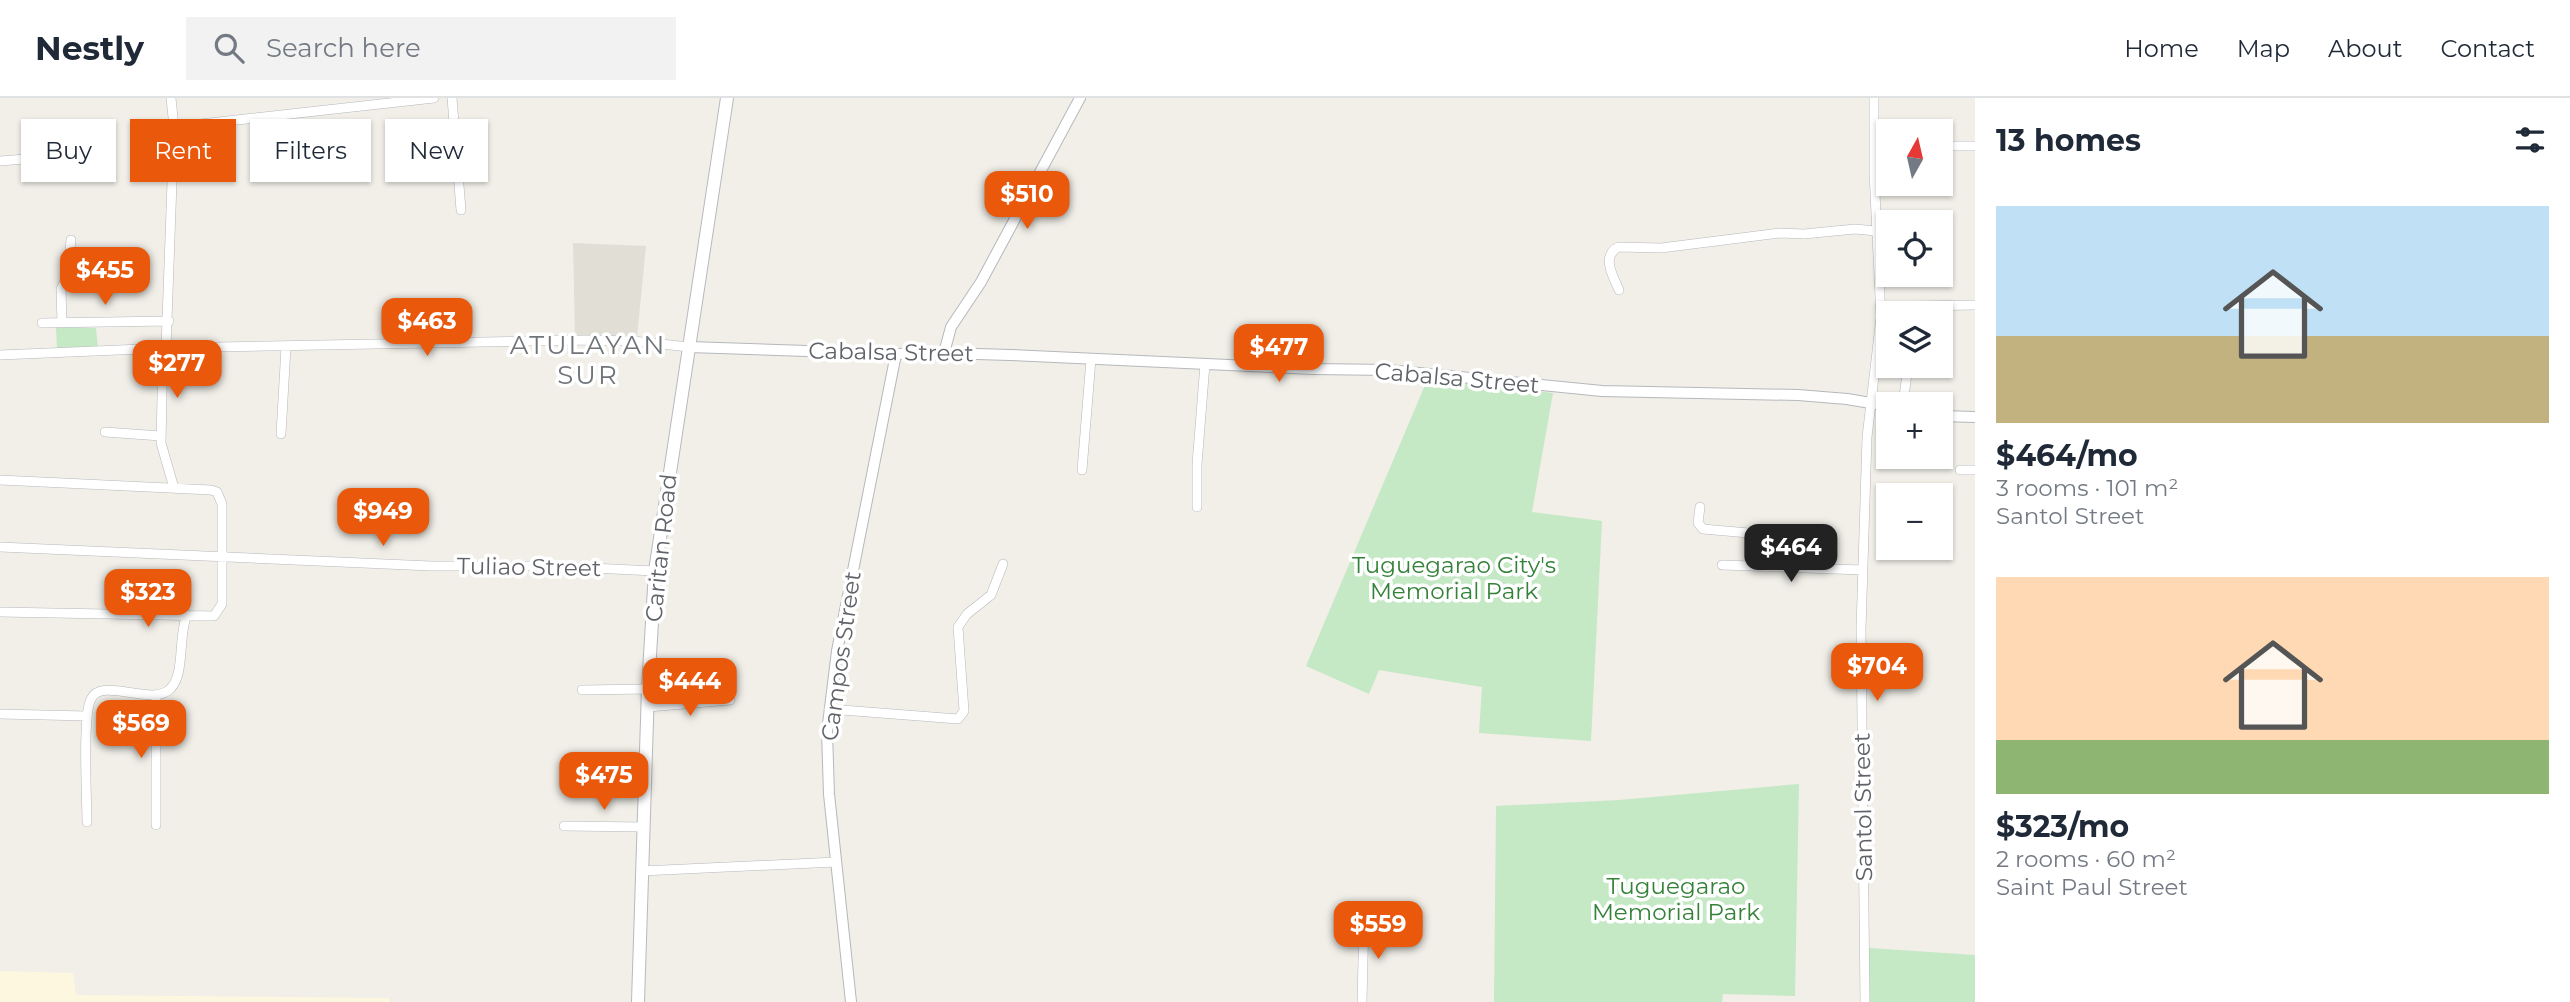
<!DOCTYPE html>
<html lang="en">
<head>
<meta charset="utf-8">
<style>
	:root { --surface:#fff; --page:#f2f2f3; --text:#1f2937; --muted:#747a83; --line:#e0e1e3; --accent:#ea580c }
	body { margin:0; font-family:Montserrat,sans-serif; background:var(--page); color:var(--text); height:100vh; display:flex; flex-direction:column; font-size:26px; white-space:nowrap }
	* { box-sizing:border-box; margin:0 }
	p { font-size:23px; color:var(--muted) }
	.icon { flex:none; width:38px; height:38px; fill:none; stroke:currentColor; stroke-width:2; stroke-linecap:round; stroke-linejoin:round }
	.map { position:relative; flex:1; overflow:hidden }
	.drawer { display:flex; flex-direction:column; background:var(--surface); width:595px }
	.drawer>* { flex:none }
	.top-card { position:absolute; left:21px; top:21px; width:665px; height:63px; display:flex; gap:14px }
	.needle { width:46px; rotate:8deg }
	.buttons { position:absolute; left:1876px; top:21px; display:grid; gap:14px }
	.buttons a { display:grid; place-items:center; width:77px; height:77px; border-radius:0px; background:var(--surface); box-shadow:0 2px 5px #0004; font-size:35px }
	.price { position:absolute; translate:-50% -60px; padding:0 16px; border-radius:14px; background:var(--accent); color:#fff; font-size:23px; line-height:46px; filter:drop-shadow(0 2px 4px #0008) }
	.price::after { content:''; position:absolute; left:50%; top:42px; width:21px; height:16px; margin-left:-10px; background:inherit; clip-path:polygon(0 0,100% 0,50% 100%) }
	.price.current { background:#222; color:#fff }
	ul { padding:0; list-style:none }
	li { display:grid; align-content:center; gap:14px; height:371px; padding:0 21px }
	li span { display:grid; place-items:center; height:217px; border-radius:0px; color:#555 }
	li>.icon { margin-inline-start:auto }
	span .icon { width:126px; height:126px; fill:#fffc; stroke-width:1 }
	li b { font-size:30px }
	h2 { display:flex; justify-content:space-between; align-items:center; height:84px; padding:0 21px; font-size:30px }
	.chip { padding:0 24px; border-radius:0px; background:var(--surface); box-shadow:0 2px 5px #0004; font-size:24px; line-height:63px }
	.chip.current { background:var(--accent); color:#fff }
	header { display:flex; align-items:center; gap:42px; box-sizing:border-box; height:98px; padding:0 35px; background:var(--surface); border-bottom:2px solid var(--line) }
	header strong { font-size:33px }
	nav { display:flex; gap:38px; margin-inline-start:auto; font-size:24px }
	.search { width:490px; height:63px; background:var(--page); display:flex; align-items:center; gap:18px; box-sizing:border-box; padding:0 24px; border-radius:0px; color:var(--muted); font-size:26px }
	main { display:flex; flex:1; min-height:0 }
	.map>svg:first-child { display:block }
	.commercial { fill:#fef7e0 }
	.education { fill:#e1ded6 }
	.green { fill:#c5e8c5 }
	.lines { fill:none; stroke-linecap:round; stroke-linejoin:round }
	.minor-casing { stroke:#b5b8bc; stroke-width:10 }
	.tertiary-casing { stroke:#b5b8bc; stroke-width:12 }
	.secondary-casing { stroke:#b6babf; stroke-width:14 }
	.minor { stroke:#fff; stroke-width:9 }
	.tertiary { stroke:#fff; stroke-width:10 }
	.secondary { stroke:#fff; stroke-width:12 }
	.labels { text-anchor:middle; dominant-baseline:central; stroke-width:7; stroke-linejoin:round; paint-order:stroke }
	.street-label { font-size:23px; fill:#5f6368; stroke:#fff }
	.park-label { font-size:23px; fill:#348238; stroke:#fff }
	.quarter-label { font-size:26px; letter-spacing:2px; fill:#70757a; stroke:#fff }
</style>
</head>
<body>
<header>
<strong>Nestly</strong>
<div class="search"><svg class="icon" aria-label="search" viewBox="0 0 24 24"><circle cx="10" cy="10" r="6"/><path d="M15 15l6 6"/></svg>Search here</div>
<nav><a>Home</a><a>Map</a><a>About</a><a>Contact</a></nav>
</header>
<main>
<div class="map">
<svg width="1975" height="904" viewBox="0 0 1975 904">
	<rect width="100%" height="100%" fill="#f1efe8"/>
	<path class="commercial" d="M 0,873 L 73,875 L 76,897 L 389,900 L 389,904 L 0,904 Z"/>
	<path class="education" d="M 573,145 L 646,148 L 637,239 L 575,238 Z"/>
	<path class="green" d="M 56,229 L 96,230 L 98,250 L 57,251 Z
		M 1428,280 L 1553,295 L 1532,414 L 1602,423 L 1591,643 L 1479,635 L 1482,589 L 1379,572 L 1369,596 L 1306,568 Z
		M 1799,686 L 1795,898 L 1723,896 L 1722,904 L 1494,904 L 1496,708 L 1619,702 Z
		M 1869,850 L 1975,857 L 1975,904 L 1869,904 Z"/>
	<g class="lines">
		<defs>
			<path id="minor" d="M 452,0 L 461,112
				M 174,29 L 434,0
				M 1874,47 L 1888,47
				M 1941,48 L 1975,48
				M 0,63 L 75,57
				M 1619,192 C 1613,178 1601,159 1618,149 L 1661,150 L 1780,135 L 1804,136 L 1855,131 L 1876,133
				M 1914,215 L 1915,208 L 1975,207
				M 42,225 L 169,223
				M 62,225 L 61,191 L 67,179 L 71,142
				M 166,250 L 174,29 L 171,0
				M 163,251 L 161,345 L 174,390
				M 0,257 L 166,250 L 584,242 L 633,243 L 689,249
				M 1903,306 L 1908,268
				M 105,334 L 161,338
				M 281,336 L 286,249
				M 1082,372 L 1091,261
				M 1960,372 L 1975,372
				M 0,382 L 211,392 L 217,394 L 222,406 L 222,506 L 214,518 L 0,514
				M 1197,409 L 1197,366 L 1205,266
				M 1700,409 L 1698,425 L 1703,431 L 1760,436 L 1765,439 L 1764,469
				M 0,449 L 431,468 L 549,468 L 655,473
				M 1722,467 L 1862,472
				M 582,592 L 648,591
				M 648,609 L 730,602
				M 829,611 L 958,621 L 964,613 L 958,529 L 967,516 L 991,497 L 1003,466
				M 0,616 L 87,618
				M 594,667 L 646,669
				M 87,724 C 87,701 82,618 91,601 C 102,578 154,610 171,590 C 185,575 178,537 187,517
				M 156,727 L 156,597
				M 564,728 L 644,729
				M 642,773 L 836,764
				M 1362,904 L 1364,821
				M 1865,904 L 1861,531 L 1867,339 L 1881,219 L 1874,74 L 1874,0"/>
			<path id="tertiary" d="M 689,249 L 896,256 L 944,255 L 1010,257 L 1314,271 L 1389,272 L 1602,293 L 1798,297 L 1847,301 L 1888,308
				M 944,255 L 951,229 L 981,184 L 1080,0
				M 1941,318 L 1975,319
				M 851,904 L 829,696 L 827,634 L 837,553 L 896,256"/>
			<path id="secondary" d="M 638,904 L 648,591 L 655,473 L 727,0"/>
		</defs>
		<use href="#minor" class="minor-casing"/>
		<use href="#tertiary" class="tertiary-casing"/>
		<use href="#secondary" class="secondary-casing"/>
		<use href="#minor" class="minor"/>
		<use href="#tertiary" class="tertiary"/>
		<use href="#secondary" class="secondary"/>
	</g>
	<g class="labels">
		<g class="street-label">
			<text transform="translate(891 254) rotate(1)">Cabalsa Street</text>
			<text transform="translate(1457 280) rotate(5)">Cabalsa Street</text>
			<text transform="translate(661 450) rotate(-84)">Caritan Road</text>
			<text transform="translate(529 469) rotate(1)">Tuliao Street</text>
			<text transform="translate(841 558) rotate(-82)">Campos Street</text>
			<text transform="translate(1863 709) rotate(-91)">Santol Street</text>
		</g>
		<g class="park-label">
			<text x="1454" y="467">Tuguegarao City's<tspan x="1454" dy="26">Memorial Park</tspan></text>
			<text x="1676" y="788">Tuguegarao<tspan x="1676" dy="26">Memorial Park</tspan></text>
		</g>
		<g class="quarter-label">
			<text x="588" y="247">ATULAYAN<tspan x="588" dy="30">SUR</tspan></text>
		</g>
	</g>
</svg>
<div class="buttons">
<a><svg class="needle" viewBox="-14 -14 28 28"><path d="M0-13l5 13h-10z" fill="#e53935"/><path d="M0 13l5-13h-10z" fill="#747a83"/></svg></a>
<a><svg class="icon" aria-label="locate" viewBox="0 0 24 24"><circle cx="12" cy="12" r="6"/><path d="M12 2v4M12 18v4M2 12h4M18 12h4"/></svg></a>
<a><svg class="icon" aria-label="layers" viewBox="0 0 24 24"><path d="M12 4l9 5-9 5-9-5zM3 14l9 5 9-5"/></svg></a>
<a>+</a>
<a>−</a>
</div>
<b class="price" style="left:1027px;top:133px">$510</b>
<b class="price" style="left:105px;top:209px">$455</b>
<b class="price" style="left:427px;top:260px">$463</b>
<b class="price" style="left:1279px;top:286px">$477</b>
<b class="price" style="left:177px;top:302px">$277</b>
<b class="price" style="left:383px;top:450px">$949</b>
<b class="price current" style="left:1791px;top:486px">$464</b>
<b class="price" style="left:148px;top:531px">$323</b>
<b class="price" style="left:1877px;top:605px">$704</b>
<b class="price" style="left:690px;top:620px">$444</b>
<b class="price" style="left:141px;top:662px">$569</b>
<b class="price" style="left:604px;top:714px">$475</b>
<b class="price" style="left:1378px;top:863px">$559</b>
<div class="top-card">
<a class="chip">Buy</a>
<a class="chip current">Rent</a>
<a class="chip">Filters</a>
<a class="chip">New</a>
</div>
</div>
<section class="drawer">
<h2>13 homes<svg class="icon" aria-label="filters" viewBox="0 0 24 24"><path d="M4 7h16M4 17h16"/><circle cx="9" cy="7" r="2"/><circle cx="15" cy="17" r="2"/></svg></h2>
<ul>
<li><span style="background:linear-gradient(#bfe0f5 60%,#c2b280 0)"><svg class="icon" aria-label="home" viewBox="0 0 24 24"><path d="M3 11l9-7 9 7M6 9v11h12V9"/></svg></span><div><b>$464/mo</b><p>3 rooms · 101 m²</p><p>Santol Street</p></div></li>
<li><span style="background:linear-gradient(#ffd9b3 75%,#8fb573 0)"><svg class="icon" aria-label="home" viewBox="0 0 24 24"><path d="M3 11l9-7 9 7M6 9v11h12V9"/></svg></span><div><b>$323/mo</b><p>2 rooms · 60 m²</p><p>Saint Paul Street</p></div></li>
</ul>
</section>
</main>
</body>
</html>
